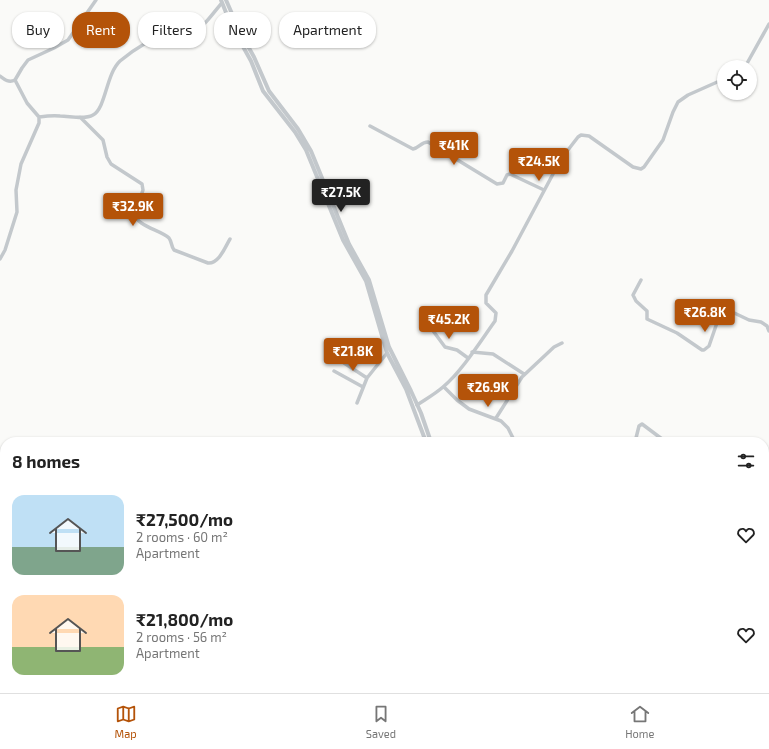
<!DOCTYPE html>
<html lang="en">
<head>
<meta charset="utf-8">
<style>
	:root { --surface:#fff; --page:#f6f6f6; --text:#222; --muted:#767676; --line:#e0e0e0; --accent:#b45309 }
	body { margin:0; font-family:"Exo 2",sans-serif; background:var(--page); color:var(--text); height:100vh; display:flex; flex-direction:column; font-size:15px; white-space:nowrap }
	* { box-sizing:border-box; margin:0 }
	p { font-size:13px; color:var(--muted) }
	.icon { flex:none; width:22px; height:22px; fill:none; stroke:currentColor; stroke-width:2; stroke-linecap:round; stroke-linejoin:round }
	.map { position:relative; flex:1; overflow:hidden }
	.drawer { position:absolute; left:0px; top:437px; width:769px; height:256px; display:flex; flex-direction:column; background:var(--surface); border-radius:16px 16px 0 0; box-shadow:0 1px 3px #0004 }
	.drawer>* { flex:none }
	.banner { position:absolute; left:12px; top:12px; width:400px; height:36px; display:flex; gap:8px }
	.tools { position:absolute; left:717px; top:60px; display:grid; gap:8px }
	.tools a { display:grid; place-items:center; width:40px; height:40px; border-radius:50%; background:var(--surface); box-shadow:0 1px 3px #0004; font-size:20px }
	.price { position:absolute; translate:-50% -34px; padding:0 9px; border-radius:4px; background:var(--accent); color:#fff; font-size:13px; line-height:26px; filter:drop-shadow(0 1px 2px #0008) }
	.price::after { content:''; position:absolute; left:50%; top:24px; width:12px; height:9px; margin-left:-6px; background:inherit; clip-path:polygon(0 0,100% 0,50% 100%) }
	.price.on { background:#222; color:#fff }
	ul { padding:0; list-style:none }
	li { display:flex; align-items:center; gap:12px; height:100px; padding:0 12px }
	li span { display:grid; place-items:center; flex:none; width:112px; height:80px; border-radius:12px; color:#555 }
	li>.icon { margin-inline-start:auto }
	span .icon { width:48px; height:48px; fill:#fffc; stroke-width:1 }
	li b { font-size:17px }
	h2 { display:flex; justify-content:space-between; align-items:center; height:48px; padding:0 12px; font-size:17px }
	.pill { padding:0 14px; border-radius:16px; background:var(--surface); box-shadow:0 1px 3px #0004; font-size:14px; line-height:36px }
	.pill.on { background:var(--accent); color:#fff }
	.menu { display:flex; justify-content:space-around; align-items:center; height:56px; border-top:1px solid var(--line); background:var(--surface); font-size:11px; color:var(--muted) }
	.menu a { display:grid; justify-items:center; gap:2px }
	.menu .on { color:var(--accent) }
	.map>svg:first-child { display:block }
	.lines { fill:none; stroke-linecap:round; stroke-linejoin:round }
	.minor { stroke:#c3c8cc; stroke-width:3.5 }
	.tertiary { stroke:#c3c8cc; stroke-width:4 }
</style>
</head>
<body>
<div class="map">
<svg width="769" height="693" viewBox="0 0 769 693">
	<rect width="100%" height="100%" fill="#fafaf8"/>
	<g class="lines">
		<path class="minor" d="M 745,67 L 769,24
			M 0,76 C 5,80 9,83 15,80 L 22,68 L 28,60 L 54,48 L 68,40 L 96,0
			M 39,117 C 46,116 53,115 60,116 C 70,116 84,120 93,115 C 106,108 106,74 120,61 C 133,50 156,35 173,32 C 181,31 190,33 197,30 C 204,27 216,9 222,3
			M 80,117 L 103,140 L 107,157 L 111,164 L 142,184 L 143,190 L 135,213 C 135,226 161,230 169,238 C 172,242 171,246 174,250 L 208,263 C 219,264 225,247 230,239
			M 370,126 L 413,149 C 419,148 421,142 428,142 L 497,184 L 503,183 L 507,175 L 510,174 L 544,190
			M 0,259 L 5,250 L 17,212 L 16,190 L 21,164 L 39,123 L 39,117 L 27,103 L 15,80
			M 641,280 L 633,295 L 636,301 L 647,311 L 647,319 L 677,333 L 702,350 L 704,350 L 709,346 L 720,314 L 722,309 L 728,310 L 749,320 L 761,322 L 767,326 L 769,331
			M 428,324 L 445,347 L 457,350 L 468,358
			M 341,349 L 341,356 L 344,363 L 367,378
			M 472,352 L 493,354 L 524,374
			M 334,371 L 363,387
			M 444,387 L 457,400 L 469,409 L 501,421 L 508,428 L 515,442
			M 357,403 L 367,378 L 387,353
			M 417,405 C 426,399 435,394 443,387 C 462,371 480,342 495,321 L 496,313 L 486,303 L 486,295 L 512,251 L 561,159 L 578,137 L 581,135 L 589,136 L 633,167 L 641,169 L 644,167 L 663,140 L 673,112 L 678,102 L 688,95 L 724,79
			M 496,418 L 522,377 L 554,347 L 562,343
			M 635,442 L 639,426 L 642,424 L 666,442
			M 764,486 L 769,487
			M 764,544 L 769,532
			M 0,569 L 5,572
			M 207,688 L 216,693
			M 617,693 L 620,688"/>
		<path class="tertiary" d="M 221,0 L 231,25 L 251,61 L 263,91 L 295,132 L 306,150 L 343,240 L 366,281 L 387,353 L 406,389 L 426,442
			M 226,0 L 240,32 L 254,57 L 269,91 L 298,129 L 311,151 L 349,244 L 369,280 L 389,347 L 411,391 L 421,413 L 431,442
			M 570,688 L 573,693
			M 575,688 L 578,693"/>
	</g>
</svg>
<div class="tools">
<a><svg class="icon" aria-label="locate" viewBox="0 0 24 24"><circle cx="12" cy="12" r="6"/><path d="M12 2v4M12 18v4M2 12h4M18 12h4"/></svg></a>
</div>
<b class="price" style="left:454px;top:166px">₹41K</b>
<b class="price" style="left:539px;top:182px">₹24.5K</b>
<b class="price on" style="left:341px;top:213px">₹27.5K</b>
<b class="price" style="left:133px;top:227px">₹32.9K</b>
<b class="price" style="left:705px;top:333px">₹26.8K</b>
<b class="price" style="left:449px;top:340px">₹45.2K</b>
<b class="price" style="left:353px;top:372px">₹21.8K</b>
<b class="price" style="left:488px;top:408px">₹26.9K</b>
<div class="banner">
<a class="pill">Buy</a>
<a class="pill on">Rent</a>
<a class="pill">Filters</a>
<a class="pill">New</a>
<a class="pill">Apartment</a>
</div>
<section class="drawer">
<h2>8 homes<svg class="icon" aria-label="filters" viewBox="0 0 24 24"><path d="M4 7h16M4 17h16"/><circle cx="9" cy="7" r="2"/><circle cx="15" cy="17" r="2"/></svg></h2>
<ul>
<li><span style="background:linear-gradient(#bfe0f5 65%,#7fa58c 0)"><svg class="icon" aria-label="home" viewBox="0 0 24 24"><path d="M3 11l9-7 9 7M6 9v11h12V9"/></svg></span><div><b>₹27,500/mo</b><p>2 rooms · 60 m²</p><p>Apartment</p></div><svg class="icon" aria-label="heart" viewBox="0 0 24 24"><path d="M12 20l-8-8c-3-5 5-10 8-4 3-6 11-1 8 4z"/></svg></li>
<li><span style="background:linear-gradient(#ffd9b3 65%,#8fb573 0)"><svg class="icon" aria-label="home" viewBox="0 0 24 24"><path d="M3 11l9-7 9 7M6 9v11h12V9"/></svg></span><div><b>₹21,800/mo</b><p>2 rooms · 56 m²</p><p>Apartment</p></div><svg class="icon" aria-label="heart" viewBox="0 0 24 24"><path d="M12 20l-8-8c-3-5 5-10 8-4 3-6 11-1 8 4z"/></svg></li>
</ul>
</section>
</div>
<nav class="menu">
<a class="on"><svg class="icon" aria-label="map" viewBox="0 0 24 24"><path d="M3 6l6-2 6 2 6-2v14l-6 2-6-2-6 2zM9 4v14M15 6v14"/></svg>Map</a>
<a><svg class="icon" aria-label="saved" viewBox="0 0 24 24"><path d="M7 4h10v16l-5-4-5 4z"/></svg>Saved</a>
<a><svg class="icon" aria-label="home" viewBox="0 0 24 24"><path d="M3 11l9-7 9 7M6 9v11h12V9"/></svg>Home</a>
</nav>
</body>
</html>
